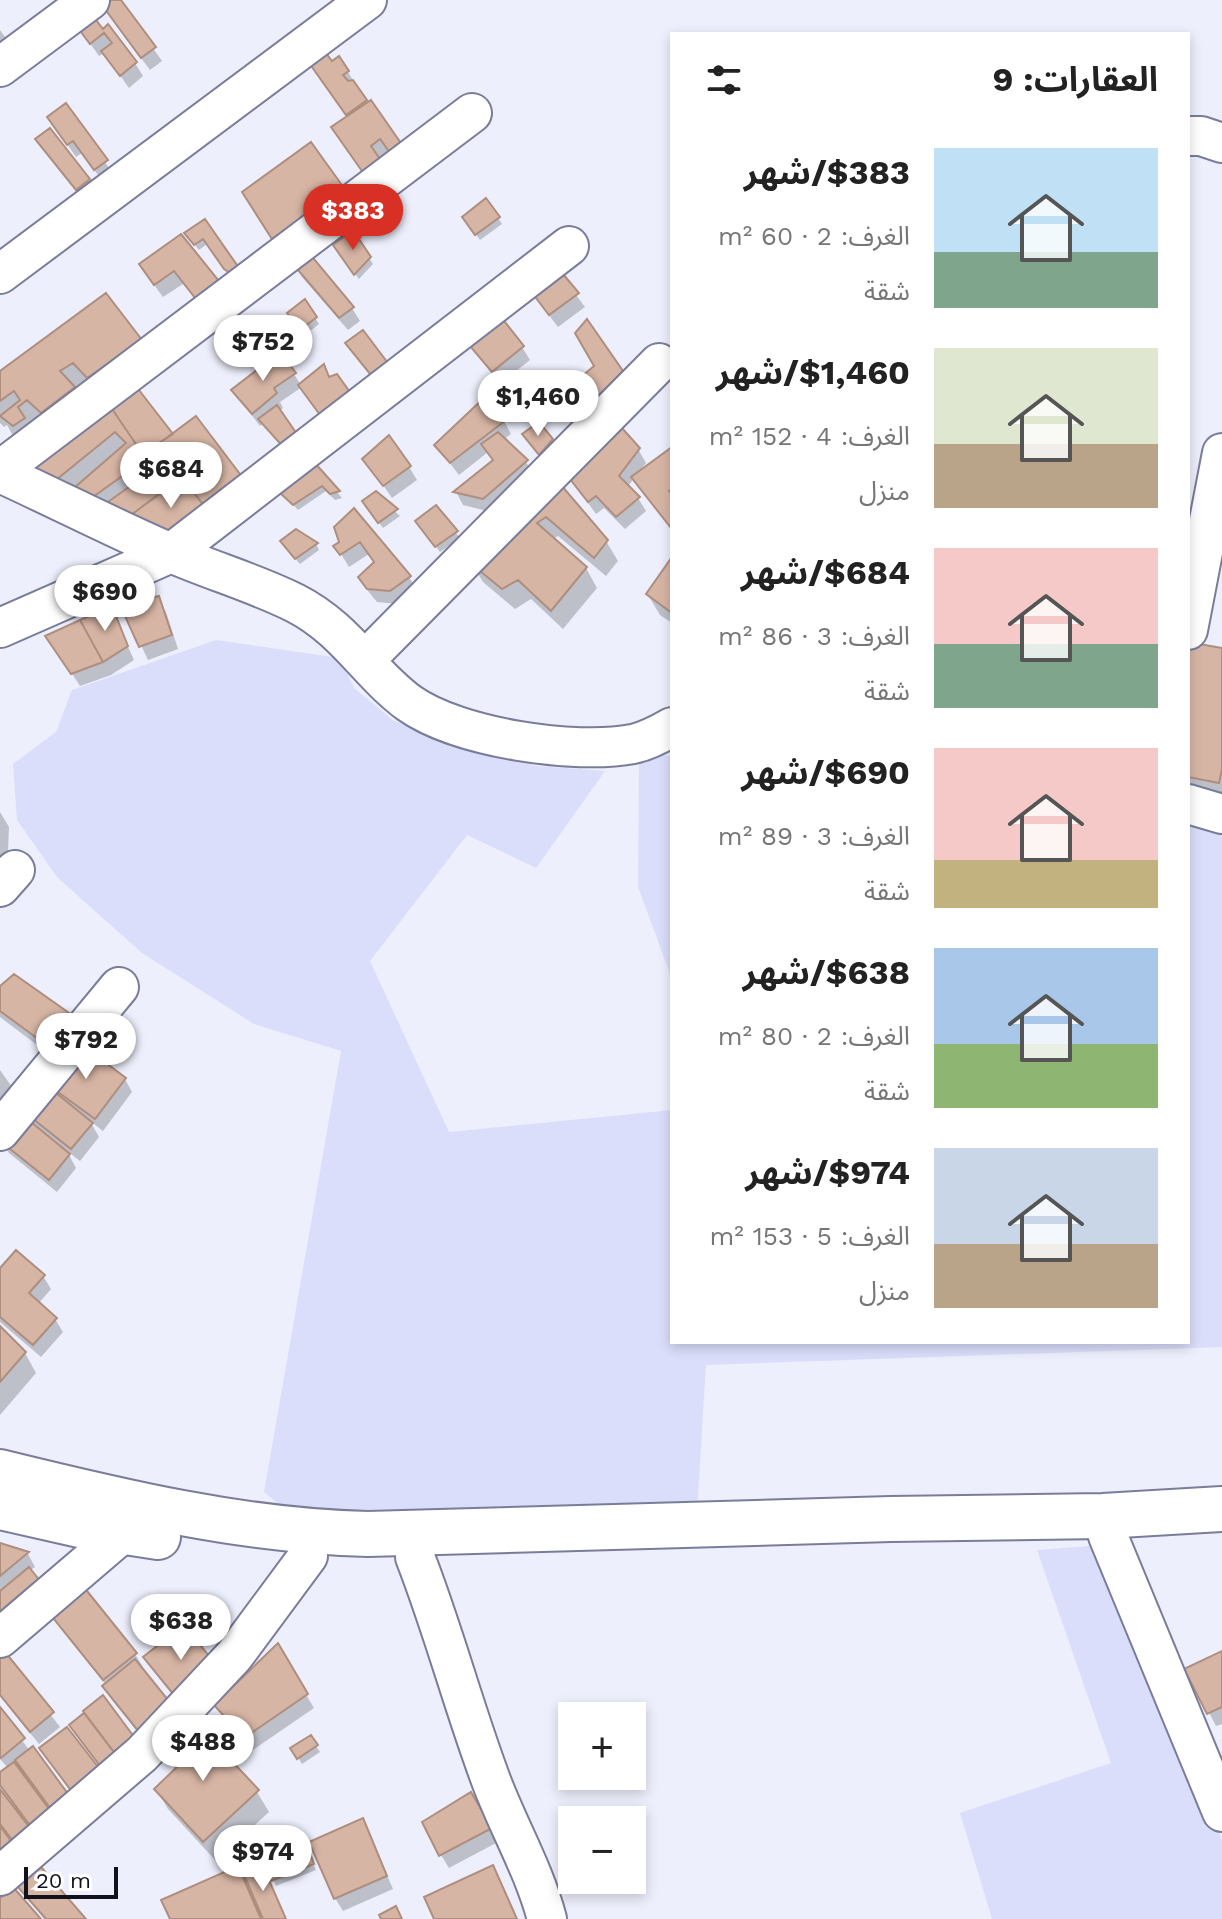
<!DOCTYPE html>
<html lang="ar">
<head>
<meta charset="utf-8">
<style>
	:root { --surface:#fff; --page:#f6f6f6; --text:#222; --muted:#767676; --accent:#d93025 }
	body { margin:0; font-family:"Work Sans","Noto Sans Arabic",sans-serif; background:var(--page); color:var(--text); direction:rtl; height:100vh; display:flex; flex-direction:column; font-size:30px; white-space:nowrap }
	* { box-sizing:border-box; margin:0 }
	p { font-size:26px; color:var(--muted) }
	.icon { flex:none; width:44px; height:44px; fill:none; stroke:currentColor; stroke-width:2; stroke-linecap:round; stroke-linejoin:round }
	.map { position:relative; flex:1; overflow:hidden; direction:ltr }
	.panel { position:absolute; left:670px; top:32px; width:520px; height:1312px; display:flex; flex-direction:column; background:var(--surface); border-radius:0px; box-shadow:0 4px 12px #0003; direction:rtl }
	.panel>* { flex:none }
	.fabs { position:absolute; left:558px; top:1702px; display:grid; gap:16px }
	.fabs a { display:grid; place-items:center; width:88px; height:88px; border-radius:0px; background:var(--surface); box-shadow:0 4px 12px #0003; font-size:40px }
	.scale { position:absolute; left:24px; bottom:20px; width:94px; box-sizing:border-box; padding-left:8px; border:4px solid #12121d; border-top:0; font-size:22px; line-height:28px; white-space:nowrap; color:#12121d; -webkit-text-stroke:6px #fff; paint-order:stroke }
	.price { position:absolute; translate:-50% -68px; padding:0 18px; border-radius:28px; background:#fff; color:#222; font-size:26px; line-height:52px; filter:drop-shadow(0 2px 4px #0008) }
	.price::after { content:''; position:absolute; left:50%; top:48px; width:24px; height:18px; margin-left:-12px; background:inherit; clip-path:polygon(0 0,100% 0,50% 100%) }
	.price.selected { background:var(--accent); color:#fff }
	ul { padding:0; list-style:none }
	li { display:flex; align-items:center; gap:24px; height:200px; padding:0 32px }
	li span { display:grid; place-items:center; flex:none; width:224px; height:160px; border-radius:0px; color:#555 }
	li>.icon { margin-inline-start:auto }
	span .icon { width:96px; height:96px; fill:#fffc; stroke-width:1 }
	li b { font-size:34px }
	h2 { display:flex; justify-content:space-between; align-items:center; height:96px; padding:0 32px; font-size:34px }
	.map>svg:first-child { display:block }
	.green { fill:#dbdefb }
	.shadow { fill:#0003; fill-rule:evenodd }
	.building { fill:#d7b5a5; stroke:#ae8e7f; stroke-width:2 }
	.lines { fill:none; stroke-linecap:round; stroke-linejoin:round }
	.street-casing { stroke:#7a7d9a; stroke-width:42 }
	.secondary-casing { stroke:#7a7d9a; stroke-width:48 }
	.street { stroke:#fff; stroke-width:38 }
	.secondary { stroke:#fff; stroke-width:44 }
</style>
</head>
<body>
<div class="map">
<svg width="1222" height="1919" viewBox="0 0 1222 1919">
	<rect width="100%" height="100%" fill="#edeffc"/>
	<path class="green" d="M 216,640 L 340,658 L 354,688 L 394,721 L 536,766 L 605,771 L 536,868 L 467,835 L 370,961 L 449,1132 L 672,1110 L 672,1342 L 1188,1342 L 1188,823 L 1222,833 L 1222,1347 L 706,1365 L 697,1513 L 296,1518 L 264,1492 L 341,1051 L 254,1024 L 142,953 L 57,877 L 17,820 L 13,764 L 56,732 L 72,690 Z
		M 672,755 L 672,979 L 638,887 L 639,757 Z
		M 1102,1545 L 1222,1840 L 1222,1919 L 992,1919 L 960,1813 L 1111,1763 L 1037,1550 Z"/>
	<path class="shadow" d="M 113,0 L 119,0 L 162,61 L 150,70 L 112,19 Z
		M 77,25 L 103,31 L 135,63 L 143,76 L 129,88 L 104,53 L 99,56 Z
		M 0,30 L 10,44 L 0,69 Z
		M 331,64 L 348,72 L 368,105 L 389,151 L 378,159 L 318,74 Z
		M 65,106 L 114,175 L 103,182 L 82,153 L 76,157 L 57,130 Z
		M 38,139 L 89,180 L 96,193 L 84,202 Z
		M 498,218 L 502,224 L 480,240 L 468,223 Z
		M 204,222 L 241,274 L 230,275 L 207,244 L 199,250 L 190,239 Z
		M 353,233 L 373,264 L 359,279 L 339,252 Z
		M 180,237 L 205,310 L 183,284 L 163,297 L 149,278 Z
		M 294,264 L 352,308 L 360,321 L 348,330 L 302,277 Z
		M 558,271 L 585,307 L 558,327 L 540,303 Z
		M 305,302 L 319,324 L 305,335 L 293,319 Z
		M 467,339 L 522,347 L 530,360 L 500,384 Z
		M 141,341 L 74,389 L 85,408 L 26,445 L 13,436 L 7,425 L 4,427 L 0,423 L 0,373 Z
		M 621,372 L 629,385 L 598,417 L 580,400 L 573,387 Z
		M 294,374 L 302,387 L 280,402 L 283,408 L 260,426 L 233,391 Z
		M 113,408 L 172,436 L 182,550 L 68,499 L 27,462 Z
		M 504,421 L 511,434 L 503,440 L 526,462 L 534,475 L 491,512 L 463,505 L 456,492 L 494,461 L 488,452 L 459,475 L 436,445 Z
		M 528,440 L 552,440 L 555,447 L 544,460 Z
		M 638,449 L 646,463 L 638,473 L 672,449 L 672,530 L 634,478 L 627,488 L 638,498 L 646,511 L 625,529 L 604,508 L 596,514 L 565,471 Z
		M 365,459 L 409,467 L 417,480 L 392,498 Z
		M 314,465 L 342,498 L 335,500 L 326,491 L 298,510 L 282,492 Z
		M 550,475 L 606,541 L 618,561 L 606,576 L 558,536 L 553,539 L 586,568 L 597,588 L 563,629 L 531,599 L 515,609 L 483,582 L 471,562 Z
		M 376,494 L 400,516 L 383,528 L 368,508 Z
		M 436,508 L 460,538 L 440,552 L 421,527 Z
		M 354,511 L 409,577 L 417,591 L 398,604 L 377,602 L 368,591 L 361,578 L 376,564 L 369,554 L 349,567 L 336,546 L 341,542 Z
		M 316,544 L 319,550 L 300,564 L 286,548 Z
		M 672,560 L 672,623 L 660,615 L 648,595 Z
		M 158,599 L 166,612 L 178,649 L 148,660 L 123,607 Z
		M 111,609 L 134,660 L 111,675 L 80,686 L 56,649 Z
		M 1222,650 L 1222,801 L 1188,794 L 1188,652 Z
		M 0,812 L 9,827 L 8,851 L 0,857 Z
		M 0,989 L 67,1014 L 75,1028 L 49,1054 L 0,1017 Z
		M 0,1070 L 12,1087 L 0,1104 Z
		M 125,1079 L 132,1092 L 103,1131 L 90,1121 L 99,1137 L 80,1161 L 67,1151 L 76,1168 L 57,1192 L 9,1153 L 1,1140 L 35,1127 L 26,1111 L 49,1084 Z
		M 0,1271 L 43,1276 L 51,1289 L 38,1304 L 55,1319 L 63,1332 L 41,1357 L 0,1322 Z
		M 0,1329 L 25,1353 L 36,1373 L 0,1415 Z
		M 0,1545 L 28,1554 L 35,1567 L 29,1571 L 0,1650 Z
		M 52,1614 L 135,1654 L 143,1667 L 141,1669 L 152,1750 L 112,1700 L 104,1687 L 106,1685 Z
		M 277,1646 L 314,1708 L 253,1750 L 224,1719 L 216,1706 Z
		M 1222,1653 L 1222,1724 L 1216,1726 L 1187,1670 Z
		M 5,1655 L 60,1727 L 39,1744 L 0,1696 L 0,1658 Z
		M 0,1711 L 30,1751 L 49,1806 L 41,1840 L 0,1783 L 0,1775 L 8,1768 L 0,1759 ZM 19,1763 L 29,1780 L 26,1782 L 15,1766 Z
		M 195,1725 L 257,1792 L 269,1812 L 216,1861 L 168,1809 L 156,1789 L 176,1771 L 165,1752 Z
		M 310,1737 L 320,1752 L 302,1764 L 293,1749 Z
		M 471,1794 L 498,1842 L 449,1868 L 441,1855 Z
		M 369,1834 L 393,1889 L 343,1911 L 335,1898 Z
		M 308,1851 L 316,1870 L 276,1886 L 265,1860 Z
		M 237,1869 L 252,1894 L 254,1893 L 285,1919 L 172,1919 Z
		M 21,1888 L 83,1919 L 44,1919 Z"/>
	<path class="building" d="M 109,0 L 121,0 L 156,47 L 141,58 L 102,5 Z
		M 90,12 L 103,29 L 108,24 L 137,62 L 120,76 L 101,51 L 112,43 L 104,33 L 90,44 L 75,24 Z
		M 323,49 L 332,61 L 339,56 L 349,71 L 343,75 L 348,81 L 353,80 L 367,100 L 346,115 L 307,60 Z
		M 371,100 L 405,149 L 393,157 L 380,139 L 371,146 L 382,162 L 364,174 L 331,127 Z
		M 66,103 L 108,160 L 94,170 L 73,141 L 67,145 L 47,117 Z
		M 50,128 L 90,179 L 76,190 L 35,139 Z
		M 311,142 L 344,188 L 272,239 L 242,192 Z
		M 486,198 L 500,217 L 475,235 L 462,217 Z
		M 205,219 L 239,268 L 230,273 L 224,269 L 203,239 L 194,245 L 184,233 Z
		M 353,230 L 371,257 L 354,275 L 333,245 Z
		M 181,234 L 219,281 L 196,299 L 174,271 L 154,285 L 139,264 Z
		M 309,253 L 354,307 L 339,318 L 292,263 Z
		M 558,268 L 579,293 L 549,315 L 530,290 Z
		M 106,293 L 142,340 L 87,378 L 73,363 L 60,371 L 75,387 L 41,413 L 27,400 L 18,407 L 25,418 L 13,426 L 0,416 L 20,400 L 14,391 L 0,401 L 0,371 Z
		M 305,299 L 317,317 L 300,330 L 287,313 Z
		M 497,312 L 524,346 L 492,372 L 464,339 Z
		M 587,319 L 623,371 L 589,405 L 570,386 L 594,366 L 575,333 Z
		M 363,330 L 391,367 L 375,380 L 345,343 Z
		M 280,352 L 296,373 L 274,388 L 277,393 L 252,414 L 231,390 Z
		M 324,364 L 329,377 L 337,374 L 352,395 L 320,415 L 298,385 Z
		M 132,381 L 173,434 L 156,445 L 164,450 L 146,459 L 106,400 Z
		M 486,396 L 506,420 L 450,463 L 434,445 Z
		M 106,400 L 146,459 L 90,499 L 74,488 L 126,443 L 115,432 L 56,480 L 24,461 Z
		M 277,405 L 301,440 L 285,449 L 258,419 Z
		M 196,416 L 246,482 L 208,511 L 157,445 Z
		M 612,417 L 640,448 L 619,476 L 640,497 L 616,517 L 596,496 L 588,502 L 563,470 Z
		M 539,422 L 553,439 L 539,455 L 522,434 Z
		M 498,432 L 528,460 L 483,499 L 453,492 L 493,460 L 481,444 Z
		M 389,435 L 411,466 L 383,486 L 362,459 Z
		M 672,447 L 672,489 L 669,491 L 672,494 L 671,528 L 631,477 Z
		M 168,459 L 182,477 L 127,518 L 101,507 Z
		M 314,462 L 340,491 L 330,494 L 322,486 L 293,505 L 279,492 Z
		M 550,472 L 608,540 L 594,558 L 546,517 L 537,523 L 587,567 L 551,611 L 518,580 L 502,589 L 469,562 Z
		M 182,477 L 208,511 L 174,537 L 127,518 Z
		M 376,491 L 398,509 L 378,523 L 362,501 Z
		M 436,505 L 458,531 L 435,547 L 415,521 Z
		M 354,508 L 411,576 L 390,591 L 367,589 L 358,577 L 374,562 L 360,542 L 340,555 L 333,546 L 339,542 L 334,527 Z
		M 296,529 L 318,543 L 295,559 L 280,541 Z
		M 672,557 L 672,613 L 646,594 Z
		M 159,596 L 172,635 L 139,647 L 120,605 Z
		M 112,606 L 128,646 L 103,662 L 80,620 Z
		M 80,620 L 103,662 L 71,674 L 45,636 Z
		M 1188,642 L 1222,648 L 1222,769 L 1219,783 L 1188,777 Z
		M 14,974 L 69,1013 L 41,1041 L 0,1011 L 0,986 Z
		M 78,1042 L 126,1078 L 95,1119 L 47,1084 Z
		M 45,1084 L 93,1123 L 71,1149 L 23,1111 Z
		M 20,1113 L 70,1154 L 49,1180 L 0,1141 Z
		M 16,1250 L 45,1275 L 29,1293 L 57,1318 L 33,1345 L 0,1317 L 0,1268 Z
		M 0,1326 L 26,1352 L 0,1382 Z
		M 0,1543 L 29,1552 L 0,1576 Z
		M 29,1567 L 48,1591 L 0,1631 L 0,1591 Z
		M 83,1586 L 137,1653 L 103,1680 L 49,1613 Z
		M 184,1625 L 218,1667 L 178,1700 L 143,1657 Z
		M 278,1643 L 308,1694 L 244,1738 L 214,1705 Z
		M 1222,1651 L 1222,1707 L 1207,1714 L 1184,1669 Z
		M 5,1652 L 54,1712 L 30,1732 L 0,1695 L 0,1656 Z
		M 135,1659 L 177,1711 L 144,1738 L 102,1686 Z
		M 103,1695 L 143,1749 L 123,1764 L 83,1711 Z
		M 0,1707 L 25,1738 L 1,1758 L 0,1757 Z
		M 84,1713 L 122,1763 L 107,1775 L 69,1725 Z
		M 195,1722 L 259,1790 L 203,1842 L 154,1789 L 177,1767 L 163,1752 Z
		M 67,1727 L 102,1772 L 73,1793 L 39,1748 Z
		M 311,1735 L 318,1745 L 297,1759 L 290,1748 Z
		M 33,1746 L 71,1798 L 53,1812 L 15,1760 Z
		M 14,1762 L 52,1813 L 32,1828 L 0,1785 L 0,1772 Z
		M 0,1789 L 33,1832 L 16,1845 L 0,1824 Z
		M 471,1792 L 492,1828 L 439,1856 L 422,1822 Z
		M 363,1818 L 387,1876 L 334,1899 L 309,1842 Z
		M 0,1826 L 14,1845 L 0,1855 Z
		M 306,1842 L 314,1864 L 271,1881 L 262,1859 Z
		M 261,1862 L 286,1919 L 263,1919 L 242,1870 Z
		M 493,1865 L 517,1919 L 434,1919 L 424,1897 Z
		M 238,1866 L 261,1919 L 170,1919 L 161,1900 Z
		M 41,1867 L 86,1919 L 46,1919 L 18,1887 Z
		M 13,1887 L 41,1919 L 0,1919 L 0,1898 Z
		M 396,1906 L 402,1919 L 381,1919 L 379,1915 Z"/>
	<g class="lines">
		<defs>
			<path id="street" d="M 0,67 L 90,0
				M 1188,136 L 1201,136 L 1222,143
				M 0,274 L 367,0
				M 0,470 L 472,113
				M 0,473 C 57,499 113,528 171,553 C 212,571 255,583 295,603 C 346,629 367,672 409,703 C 458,738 575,755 633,744 C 647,741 660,734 672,727
				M 0,628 L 171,553 L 569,246
				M 1188,630 L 1222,453
				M 366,659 L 659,363
				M 1188,804 L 1222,814
				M 0,887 L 15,870
				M 0,1131 L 119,987
				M 1103,1516 L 1108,1536 L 1222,1812
				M 415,1557 C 444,1631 464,1709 492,1783 C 510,1830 534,1870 547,1919
				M 0,1638 L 124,1532
				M 0,1876 L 142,1754 L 234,1656 L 308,1556"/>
			<path id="secondary" d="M 0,1472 C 122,1502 243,1531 368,1534 L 891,1519 L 1103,1516 L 1222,1509
				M 0,1507 L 80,1525 L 158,1537"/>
		</defs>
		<use href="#street" class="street-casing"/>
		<use href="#secondary" class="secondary-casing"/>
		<use href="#street" class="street"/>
		<use href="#secondary" class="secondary"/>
	</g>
</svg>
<div class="fabs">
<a>+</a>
<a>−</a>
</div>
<div class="scale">20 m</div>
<b class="price selected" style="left:353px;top:252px">$383</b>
<b class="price" style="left:263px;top:383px">$752</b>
<b class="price" style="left:538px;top:438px">$1,460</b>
<b class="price" style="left:171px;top:510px">$684</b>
<b class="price" style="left:105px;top:633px">$690</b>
<b class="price" style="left:86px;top:1081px">$792</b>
<b class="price" style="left:181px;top:1662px">$638</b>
<b class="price" style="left:203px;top:1783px">$488</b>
<b class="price" style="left:263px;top:1893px">$974</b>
<section class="panel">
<h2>العقارات: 9<svg class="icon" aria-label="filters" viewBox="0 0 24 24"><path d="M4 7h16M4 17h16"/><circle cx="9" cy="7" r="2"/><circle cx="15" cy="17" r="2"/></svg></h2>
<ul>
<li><span style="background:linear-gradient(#bfe0f5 65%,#7fa58c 0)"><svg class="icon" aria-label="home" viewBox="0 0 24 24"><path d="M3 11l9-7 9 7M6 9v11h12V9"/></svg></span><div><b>$383/شهر</b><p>الغرف: 2 · 60 m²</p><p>شقة</p></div></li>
<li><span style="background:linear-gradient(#dfe7d0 60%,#b9a48a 0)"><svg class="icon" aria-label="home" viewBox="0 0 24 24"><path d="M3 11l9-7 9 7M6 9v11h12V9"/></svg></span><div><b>$1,460/شهر</b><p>الغرف: 4 · 152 m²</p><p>منزل</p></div></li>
<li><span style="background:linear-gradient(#f6c9c9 60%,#7fa58c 0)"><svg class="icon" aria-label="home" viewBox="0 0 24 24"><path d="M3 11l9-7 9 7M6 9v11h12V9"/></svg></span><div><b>$684/شهر</b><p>الغرف: 3 · 86 m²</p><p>شقة</p></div></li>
<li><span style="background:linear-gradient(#f6c9c9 70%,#c2b280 0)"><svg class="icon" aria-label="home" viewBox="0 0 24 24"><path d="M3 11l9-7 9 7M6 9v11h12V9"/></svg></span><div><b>$690/شهر</b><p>الغرف: 3 · 89 m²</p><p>شقة</p></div></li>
<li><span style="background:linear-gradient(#a9c7e8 60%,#8fb573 0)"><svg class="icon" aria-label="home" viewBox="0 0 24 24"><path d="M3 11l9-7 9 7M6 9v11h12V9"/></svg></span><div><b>$638/شهر</b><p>الغرف: 2 · 80 m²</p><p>شقة</p></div></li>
<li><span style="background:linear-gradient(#c9d6e8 60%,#b9a48a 0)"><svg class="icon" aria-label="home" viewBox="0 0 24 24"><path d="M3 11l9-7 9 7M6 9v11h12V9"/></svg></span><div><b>$974/شهر</b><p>الغرف: 5 · 153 m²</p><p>منزل</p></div></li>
</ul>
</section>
</div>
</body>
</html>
